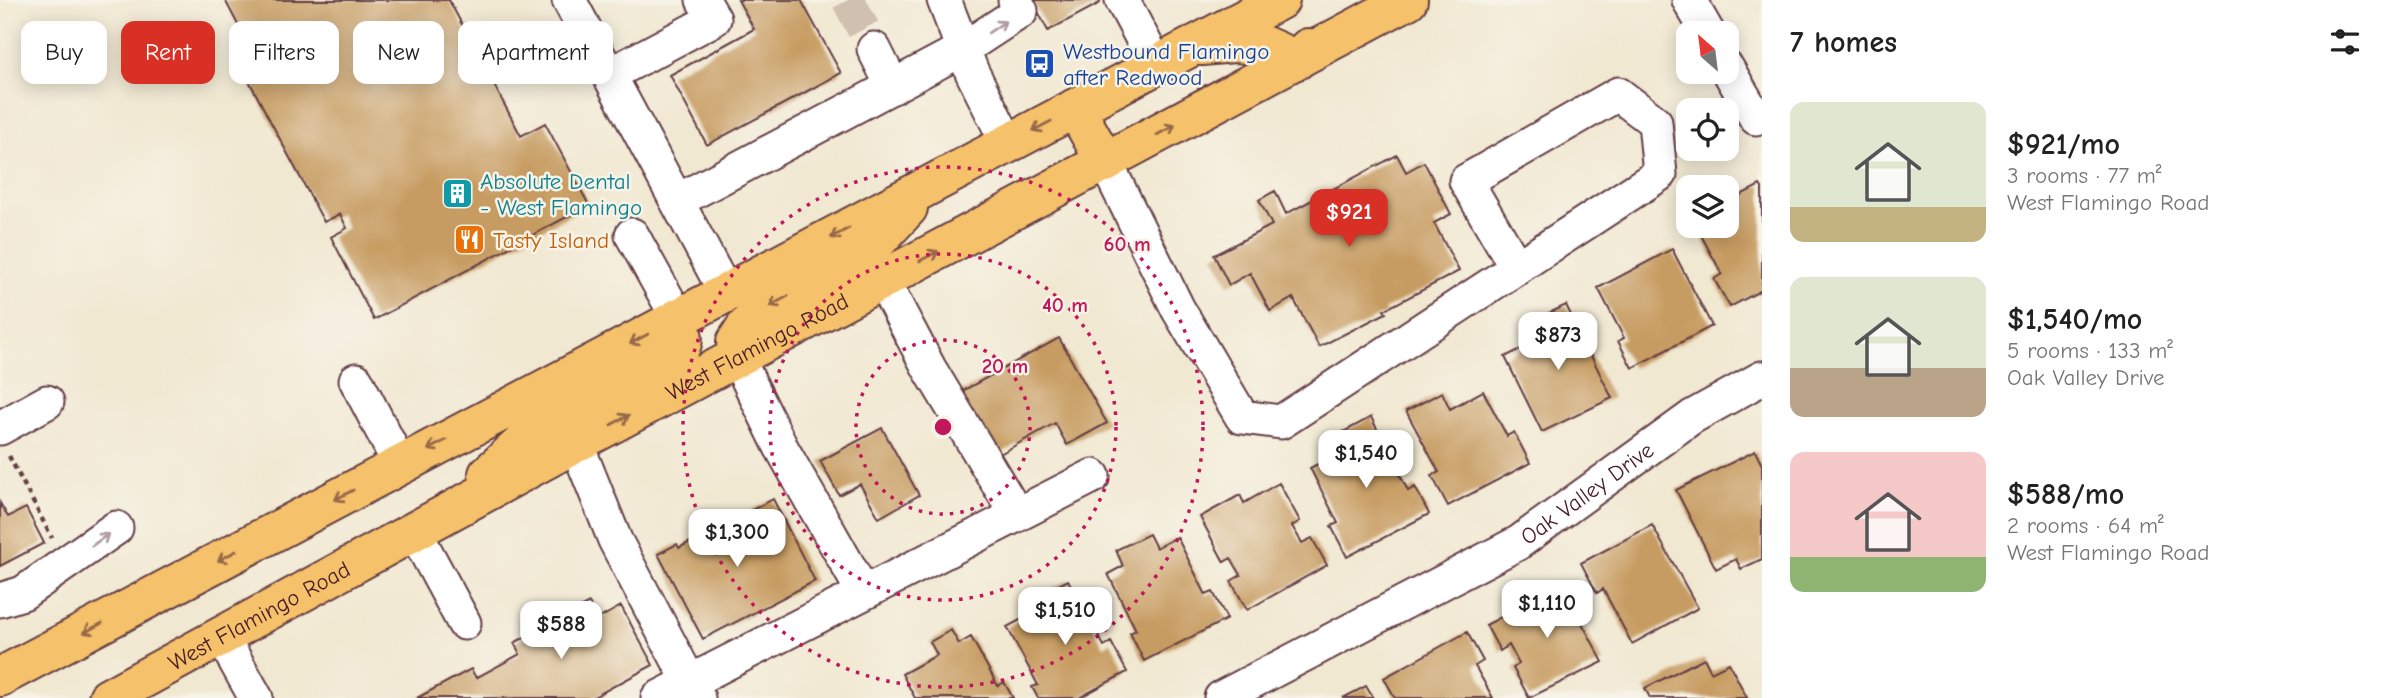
<!DOCTYPE html>
<html lang="en">
<head>
<meta charset="utf-8">
<style>
	:root { --surface:#fff; --page:#f2f2f2; --text:#222; --muted:#767676; --accent:#d93025 }
	body { margin:0; font-family:"Comic Neue",sans-serif; background:var(--page); color:var(--text); height:100vh; display:flex; flex-direction:column; font-size:26px; white-space:nowrap }
	* { box-sizing:border-box; margin:0 }
	p { font-size:23px; color:var(--muted) }
	.icon { flex:none; width:38px; height:38px; fill:none; stroke:currentColor; stroke-width:2; stroke-linecap:round; stroke-linejoin:round }
	.map { position:relative; flex:1; overflow:hidden }
	.side { display:flex; flex-direction:column; background:var(--surface); width:630px }
	.side>* { flex:none }
	.guide { position:absolute; left:21px; top:21px; width:665px; height:63px; display:flex; gap:14px }
	.needle { width:46px; rotate:332deg }
	.tools { position:absolute; left:1676px; top:21px; display:grid; gap:14px }
	.tools a { display:grid; place-items:center; width:63px; height:63px; border-radius:14px; background:var(--surface); box-shadow:0 4px 18px #0003; font-size:35px }
	.price { position:absolute; translate:-50% -60px; padding:0 16px; border-radius:14px; background:#fff; color:#222; font-size:23px; line-height:46px; filter:drop-shadow(0 2px 4px #0008) }
	.price::after { content:''; position:absolute; left:50%; top:42px; width:21px; height:16px; margin-left:-10px; background:inherit; clip-path:polygon(0 0,100% 0,50% 100%) }
	.price.active { background:var(--accent); color:#fff }
	ul { padding:0; list-style:none }
	li { display:flex; align-items:center; gap:21px; height:175px; padding:0 28px }
	li span { display:grid; place-items:center; flex:none; width:196px; height:140px; border-radius:14px; color:#555 }
	li>.icon { margin-inline-start:auto }
	span .icon { width:84px; height:84px; fill:#fffc; stroke-width:1 }
	li b { font-size:30px }
	h2 { display:flex; justify-content:space-between; align-items:center; height:84px; padding:0 28px; font-size:30px }
	.tag { padding:0 24px; border-radius:14px; background:var(--surface); box-shadow:0 4px 18px #0003; font-size:24px; line-height:63px }
	.tag.active { background:var(--accent); color:#fff }
	main { display:flex; flex:1; min-height:0 }
	.map>svg:first-child { display:block }
	.building { fill:#c79c62 }
	.lines { fill:none; stroke-linecap:round; stroke-linejoin:round }
	.minor-tunnel { stroke:#d0c0b0; stroke-width:33; stroke-dasharray:33 17; stroke-linecap:butt }
	.minor-casing { stroke:#633d44; stroke-width:37 }
	.major-casing { stroke:#633d44; stroke-width:42 }
	.path { stroke:#633d44; stroke-width:4.5; stroke-dasharray:5 5; stroke-linecap:butt }
	.minor { stroke:#fff; stroke-width:33 }
	.major { stroke:#f5c16b; stroke-width:38 }
	.oneway { stroke:#ae9aa0 }
	.oneway2 { stroke:#976848 }
	.ring { fill:none; stroke:#c2185b; stroke-width:3.5; stroke-dasharray:3.5 7 }
	.labels { text-anchor:middle; dominant-baseline:central; stroke-width:5; stroke-linejoin:round; paint-order:stroke }
	.transit-label { font-size:23px; fill:#164399; stroke:#f7f3e8; text-anchor:start }
	.culture-label { font-size:23px; fill:#0d838f; stroke:#f7f3e8; text-anchor:start }
	.food-label { font-size:23px; fill:#c56008; stroke:#f7f3e8; text-anchor:start }
	.street-label { font-size:23px; fill:#4a1f2b; stroke:#f7f3e8 }
	.centre { fill:#c2185b; stroke:#f7f3e8; stroke-width:3.5 }
	.ring-label { font-size:21px; text-anchor:middle; font-weight:bold; fill:#c2185b; stroke:#f7f3e8; stroke-width:5; stroke-linejoin:round; paint-order:stroke }
</style>
</head>
<body>
<main>
<div class="map">
<svg width="1762" height="698" viewBox="0 0 1762 698">
	<rect width="100%" height="100%" fill="#f7f3e8"/>
	<filter id="ink" filterUnits="userSpaceOnUse"><feTurbulence type="fractalNoise" baseFrequency=".0143" numOctaves="2"/><feDisplacementMap in="SourceGraphic" scale="14" xChannelSelector="R" yChannelSelector="G"/><feConvolveMatrix kernelMatrix="1 2 1 2 8 2 1 2 1" color-interpolation-filters="sRGB"/></filter>
	<filter id="wash" filterUnits="userSpaceOnUse"><feTurbulence type="fractalNoise" baseFrequency=".00686" numOctaves="4" result="noise"/><feDisplacementMap in="SourceGraphic" scale="28" xChannelSelector="R" yChannelSelector="G"/><feGaussianBlur stdDeviation="1.57" result="paint"/><feColorMatrix in="noise" values="0 0 0 0 0 0 0 0 0 0 0 0 0 0 0 0 0 1.4 0 .05"/><feComposite in="paint" operator="in"/></filter>
	<g filter="url(#wash)">
		<rect width="100%" height="100%" fill="#f1e8d1"/>
		<g id="blocks">
			<path class="building" d="M 225,0 L 449,0 L 521,136 L 545,123 L 589,205 L 374,320 L 331,237 L 347,228 L 340,214 L 324,222 L 232,49 L 247,42 Z
				M 738,0 L 801,0 L 841,73 L 707,145 L 670,75 L 754,29 Z
				M 1032,0 L 1099,0 L 1100,3 L 1048,31 Z
				M 1397,155 L 1406,172 L 1424,162 L 1451,214 L 1434,223 L 1459,271 L 1384,310 L 1386,313 L 1319,347 L 1293,298 L 1270,311 L 1250,273 L 1229,285 L 1214,255 L 1272,225 L 1259,200 L 1275,191 L 1286,214 Z
				M 1760,185 L 1762,188 L 1762,290 L 1730,307 L 1714,279 L 1722,274 L 1696,226 L 1727,226 L 1727,202 Z
				M 1672,249 L 1712,326 L 1632,368 L 1618,341 L 1624,338 L 1598,288 Z
				M 1566,305 L 1612,398 L 1542,432 L 1505,357 L 1540,339 L 1532,321 Z
				M 1059,338 L 1107,423 L 1067,445 L 1055,423 L 991,459 L 955,395 Z
				M 1483,391 L 1507,436 L 1514,432 L 1530,463 L 1448,506 L 1432,476 L 1439,472 L 1406,411 L 1442,392 L 1450,409 Z
				M 1371,417 L 1408,491 L 1415,487 L 1429,514 L 1347,557 L 1331,526 L 1338,523 L 1310,468 L 1343,451 L 1336,436 Z
				M 882,428 L 919,495 L 879,518 L 860,484 L 839,495 L 820,461 Z
				M 1755,451 L 1762,465 L 1762,559 L 1741,569 L 1736,559 L 1716,569 L 1676,490 Z
				M 1279,483 L 1300,521 L 1292,526 L 1302,543 L 1312,538 L 1327,565 L 1247,610 L 1231,581 L 1241,575 L 1231,558 L 1224,562 L 1200,517 L 1240,495 L 1244,503 Z
				M 773,499 L 815,581 L 703,639 L 658,554 L 677,544 L 679,548 Z
				M 0,503 L 8,517 L 26,508 L 44,543 L 0,566 Z
				M 1652,525 L 1698,608 L 1632,644 L 1603,589 L 1597,593 L 1581,563 Z
				M 1149,534 L 1156,548 L 1177,537 L 1206,595 L 1213,592 L 1227,619 L 1144,661 L 1130,633 L 1136,630 L 1108,574 L 1123,566 L 1116,550 Z
				M 1068,580 L 1104,646 L 1111,642 L 1127,672 L 1079,698 L 1038,698 L 1032,687 L 1038,685 L 1007,627 L 1041,609 L 1035,598 Z
				M 1568,582 L 1584,610 L 1577,614 L 1603,662 L 1529,698 L 1513,668 L 1519,664 L 1509,645 L 1500,651 L 1486,625 Z
				M 589,603 L 598,619 L 621,606 L 653,665 L 592,698 L 417,698 L 471,669 L 476,678 L 520,654 L 514,643 Z
				M 951,630 L 959,644 L 971,637 L 998,686 L 1004,682 L 1013,698 L 915,698 L 902,674 L 937,655 L 930,642 Z
				M 1467,632 L 1483,661 L 1475,666 L 1493,698 L 1395,698 L 1384,678 Z
				M 1704,658 L 1711,672 L 1729,663 L 1747,698 L 1650,698 L 1645,688 Z
				M 1366,686 L 1373,698 L 1343,698 Z"/>
		</g>
	</g>
	<g filter="url(#ink)">
		<use href="#blocks" fill-opacity="0" stroke="#633d44" stroke-width="2"/>
		<g class="lines">
			<path class="minor-tunnel" d="M 848,0 L 874,49"/>
			<defs>
				<g id="minor">
					<path d="M 569,0 L 726,293"/>
					<path d="M 944,0 L 963,49 L 1021,11 L 1015,0"/>
					<path d="M 1122,0 L 1157,66"/>
					<path d="M 1689,0 L 1708,33"/>
					<path d="M 874,49 L 893,87"/>
					<path d="M 1727,68 L 1756,118 L 1762,115"/>
					<path d="M 609,75 L 714,19 L 703,0"/>
					<path d="M 1106,163 L 1178,309 L 1242,417 L 1281,422 L 1660,174 L 1655,122 L 1618,94 L 1466,181 L 1517,268"/>
					<path d="M 677,201 L 963,49 L 972,72 L 1008,144"/>
					<path d="M 632,235 L 678,318"/>
					<path d="M 883,281 L 929,368 L 1017,515"/>
					<path d="M 737,357 L 781,447 L 863,592"/>
					<path d="M 356,380 L 400,465"/>
					<path d="M 0,428 L 47,402"/>
					<path d="M 576,443 L 615,540 L 698,698"/>
					<path d="M 415,532 L 464,623"/>
					<path d="M 0,600 L 23,593 L 116,528"/>
					<path d="M 222,637 L 256,698"/>
					<path d="M 658,698 L 1093,476"/>
					<path id="s1" d="M 1221,698 L 1518,543 L 1692,417 L 1762,378"/>
				</g>
				<g id="major">
					<path d="M 1202,46 L 1234,43 L 1263,45 L 1297,60 L 1308,48"/>
					<path d="M 1075,108 L 1106,163"/>
					<path d="M 737,357 L 736,342 L 745,328 L 761,311 L 866,253 L 908,208"/>
					<path d="M 488,474 L 531,435 L 671,359 C 687,343 684,339 678,318"/>
					<path d="M 0,677 L 1280,0"/>
					<path id="s2" d="M 108,698 L 576,443 L 1408,0"/>
				</g>
			</defs>
			<use href="#minor" class="minor-casing"/>
			<use href="#major" class="major-casing"/>
			<path class="path" d="M 9,456 L 52,538"/>
			<use href="#minor" class="minor"/>
			<use href="#major" class="major"/>
		</g>
		<defs><path id="oneway-shaft" d="M-6 0H5M1.5-3L5.5 0L1.5 3" fill="none" stroke-width="1.6" stroke-linecap="round" stroke-linejoin="round" transform="scale(1.75)"/></defs>
		<g class="oneway">
			<use href="#oneway-shaft" transform="translate(997 27) rotate(-34)"/>
			<use href="#oneway-shaft" transform="translate(100 540) rotate(-36)"/>
		</g>
		<g class="oneway2">
			<use href="#oneway-shaft" transform="translate(1042 126) rotate(152)"/>
			<use href="#oneway-shaft" transform="translate(1166 130) rotate(-28)"/>
			<use href="#oneway-shaft" transform="translate(840 233) rotate(152)"/>
			<use href="#oneway-shaft" transform="translate(929 256) rotate(-28)"/>
			<use href="#oneway-shaft" transform="translate(779 301) rotate(151)"/>
			<use href="#oneway-shaft" transform="translate(639 339) rotate(152)"/>
			<use href="#oneway-shaft" transform="translate(620 420) rotate(-28)"/>
			<use href="#oneway-shaft" transform="translate(437 445) rotate(152)"/>
			<use href="#oneway-shaft" transform="translate(344 495) rotate(152)"/>
			<use href="#oneway-shaft" transform="translate(227 556) rotate(152)"/>
			<use href="#oneway-shaft" transform="translate(93 628) rotate(152)"/>
		</g>
	</g>
	<g class="ring">
		<circle cx="943" cy="427" r="87"/>
		<circle cx="943" cy="427" r="173"/>
		<circle cx="943" cy="427" r="260"/>
	</g>
	<defs>
		<symbol id="bus-square" viewBox="-11 -11 22 22"><rect x="-9" y="-9" width="18" height="18" rx="4" fill="#1a4fb4" stroke="#f7f3e8"/><path d="M-5-6H5V4H4V6H2V4H-2V6H-4V4H-5ZM-3.5-4V0h7V-4ZM-3.5 1.2v1.5H-2V1.2ZM2 1.2v1.5H3.5V1.2Z" fill="#fff"/></symbol>
		<symbol id="building-square" viewBox="-11 -11 22 22"><rect x="-9" y="-9" width="18" height="18" rx="4" fill="#0f9aa8" stroke="#f7f3e8"/><path d="M-4-6H4V6H1V3H-1V6H-4ZM-2.5-4.3h1.7v1.8h-1.7ZM.8-4.3h1.7v1.8H.8ZM-2.5-1h1.7V.8h-1.7ZM.8-1h1.7V.8H.8Z" fill="#fff"/></symbol>
		<symbol id="restaurant-square" viewBox="-11 -11 22 22"><rect x="-9" y="-9" width="18" height="18" rx="4" fill="#e8710a" stroke="#f7f3e8"/><path d="M-5-6h1v4h1v-4h1v4h1v-4h1v5L-1.5 .5V6h-2V.5L-5-1ZM5-6V6H3V1.5H1.5Q1.5-4 5-6Z" fill="#fff"/></symbol>
	</defs>
	<g fill-rule="evenodd">
		<use href="#bus-square" x="1022" y="46" width="35" height="35"/>
		<use href="#building-square" x="440" y="176" width="35" height="35"/>
		<use href="#restaurant-square" x="452" y="222" width="35" height="35"/>
	</g>
	<g class="labels">
		<g class="transit-label">
			<text x="1063" y="51">Westbound Flamingo<tspan x="1063" dy="26">after Redwood</tspan></text>
		</g>
		<g class="culture-label">
			<text x="480" y="181">Absolute Dental<tspan x="480" dy="26">- West Flamingo</tspan></text>
		</g>
		<g class="food-label">
			<text x="493" y="240">Tasty Island</text>
		</g>
		<g class="street-label">
			<text stroke="none"><textPath href="#s2" startOffset="738">West Flamingo Road</textPath></text>
			<text stroke="none"><textPath href="#s1" startOffset="420">Oak Valley Drive</textPath></text>
			<text stroke="none"><textPath href="#s2" startOffset="172">West Flamingo Road</textPath></text>
		</g>
	</g>
	<circle cx="943" cy="427" r="10" class="centre"/>
	<g class="ring-label">
		<text x="1127" y="251">60 m</text>
		<text x="1065" y="312">40 m</text>
		<text x="1005" y="373">20 m</text>
	</g>
</svg>
<div class="tools">
<a><svg class="needle" viewBox="-14 -14 28 28"><path d="M0-13l5 13h-10z" fill="#e53935"/><path d="M0 13l5-13h-10z" fill="#767676"/></svg></a>
<a><svg class="icon" aria-label="locate" viewBox="0 0 24 24"><circle cx="12" cy="12" r="6"/><path d="M12 2v4M12 18v4M2 12h4M18 12h4"/></svg></a>
<a><svg class="icon" aria-label="layers" viewBox="0 0 24 24"><path d="M12 4l9 5-9 5-9-5zM3 14l9 5 9-5"/></svg></a>
</div>
<b class="price active" style="left:1349px;top:249px">$921</b>
<b class="price" style="left:1558px;top:372px">$873</b>
<b class="price" style="left:1366px;top:490px">$1,540</b>
<b class="price" style="left:737px;top:569px">$1,300</b>
<b class="price" style="left:1547px;top:640px">$1,110</b>
<b class="price" style="left:1065px;top:647px">$1,510</b>
<b class="price" style="left:561px;top:661px">$588</b>
<div class="guide">
<a class="tag">Buy</a>
<a class="tag active">Rent</a>
<a class="tag">Filters</a>
<a class="tag">New</a>
<a class="tag">Apartment</a>
</div>
</div>
<section class="side">
<h2>7 homes<svg class="icon" aria-label="filters" viewBox="0 0 24 24"><path d="M4 7h16M4 17h16"/><circle cx="9" cy="7" r="2"/><circle cx="15" cy="17" r="2"/></svg></h2>
<ul>
<li><span style="background:linear-gradient(#dfe7d0 75%,#c2b280 0)"><svg class="icon" aria-label="home" viewBox="0 0 24 24"><path d="M3 11l9-7 9 7M6 9v11h12V9"/></svg></span><div><b>$921/mo</b><p>3 rooms · 77 m²</p><p>West Flamingo Road</p></div></li>
<li><span style="background:linear-gradient(#dfe7d0 65%,#b9a48a 0)"><svg class="icon" aria-label="home" viewBox="0 0 24 24"><path d="M3 11l9-7 9 7M6 9v11h12V9"/></svg></span><div><b>$1,540/mo</b><p>5 rooms · 133 m²</p><p>Oak Valley Drive</p></div></li>
<li><span style="background:linear-gradient(#f6c9c9 75%,#8fb573 0)"><svg class="icon" aria-label="home" viewBox="0 0 24 24"><path d="M3 11l9-7 9 7M6 9v11h12V9"/></svg></span><div><b>$588/mo</b><p>2 rooms · 64 m²</p><p>West Flamingo Road</p></div></li>
</ul>
</section>
</main>
</body>
</html>
